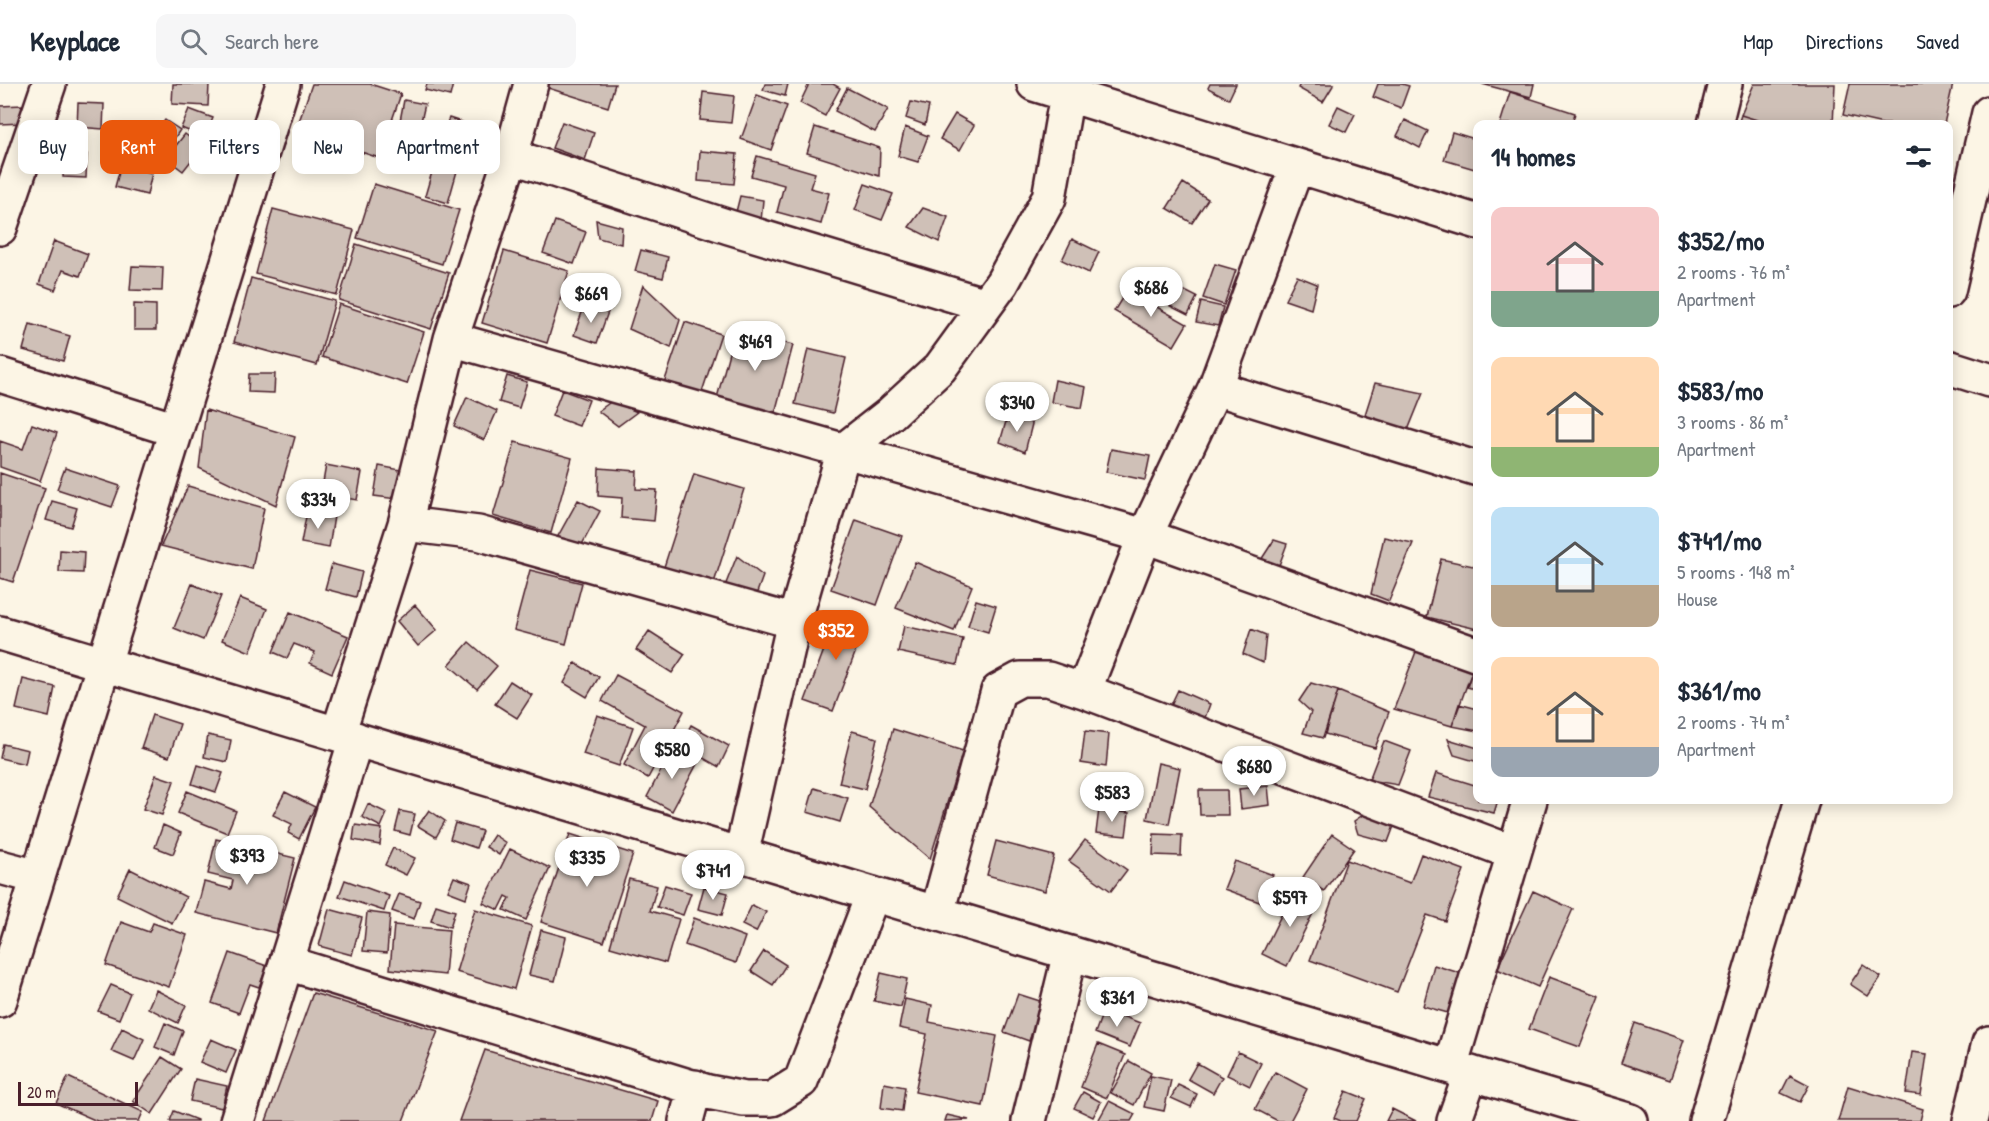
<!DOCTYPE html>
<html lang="en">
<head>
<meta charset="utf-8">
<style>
	:root { --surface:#fff; --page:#f6f6f7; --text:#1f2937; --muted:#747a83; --line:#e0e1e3; --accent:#ea580c }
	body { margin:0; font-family:"Patrick Hand",sans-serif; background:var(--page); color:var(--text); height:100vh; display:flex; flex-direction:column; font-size:22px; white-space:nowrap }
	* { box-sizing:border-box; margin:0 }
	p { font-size:20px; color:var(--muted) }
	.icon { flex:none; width:33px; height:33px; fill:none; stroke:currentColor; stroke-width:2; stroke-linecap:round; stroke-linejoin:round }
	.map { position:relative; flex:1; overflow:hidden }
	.details { position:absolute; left:1473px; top:36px; width:480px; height:684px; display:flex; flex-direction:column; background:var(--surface); border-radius:12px; box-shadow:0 3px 15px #0003 }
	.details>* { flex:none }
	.top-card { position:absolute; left:18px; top:36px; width:570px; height:54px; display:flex; gap:12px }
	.scale { position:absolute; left:18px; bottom:15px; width:120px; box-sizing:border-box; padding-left:6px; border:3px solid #4a1f2b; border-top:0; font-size:16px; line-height:21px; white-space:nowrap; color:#4a1f2b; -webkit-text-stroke:4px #fcf5e5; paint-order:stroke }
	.price { position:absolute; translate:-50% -51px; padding:0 14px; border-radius:21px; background:#fff; color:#222; font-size:20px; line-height:39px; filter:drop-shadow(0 2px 3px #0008) }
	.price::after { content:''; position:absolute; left:50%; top:36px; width:18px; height:14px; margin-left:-9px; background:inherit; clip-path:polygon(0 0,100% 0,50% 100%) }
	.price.current { background:var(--accent); color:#fff }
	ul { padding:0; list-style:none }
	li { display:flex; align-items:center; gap:18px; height:150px; padding:0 18px }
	li span { display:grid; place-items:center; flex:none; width:168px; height:120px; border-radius:12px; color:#555 }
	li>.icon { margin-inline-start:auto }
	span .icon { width:72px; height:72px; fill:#fffc; stroke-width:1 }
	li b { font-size:26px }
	h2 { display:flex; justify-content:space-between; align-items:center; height:72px; padding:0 18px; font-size:26px }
	.pill { padding:0 21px; border-radius:12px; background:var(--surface); box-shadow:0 3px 15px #0003; font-size:21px; line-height:54px }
	.pill.current { background:var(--accent); color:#fff }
	header { display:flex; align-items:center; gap:36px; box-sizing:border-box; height:84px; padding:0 30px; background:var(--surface); border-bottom:2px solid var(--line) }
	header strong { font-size:28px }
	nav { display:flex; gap:33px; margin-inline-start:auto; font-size:21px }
	.search { width:420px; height:54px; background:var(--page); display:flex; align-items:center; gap:15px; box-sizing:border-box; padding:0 21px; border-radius:12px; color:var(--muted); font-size:22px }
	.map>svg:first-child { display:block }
	.building { fill:#cfc0b7; stroke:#4a1f2b; stroke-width:1.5 }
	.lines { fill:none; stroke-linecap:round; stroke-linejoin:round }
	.minor-casing { stroke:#4a1f2b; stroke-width:38 }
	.minor { stroke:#fcf5e5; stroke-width:33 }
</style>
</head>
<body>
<header>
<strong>Keyplace</strong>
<div class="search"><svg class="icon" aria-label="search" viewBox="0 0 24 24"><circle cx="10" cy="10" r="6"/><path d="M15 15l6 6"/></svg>Search here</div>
<nav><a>Map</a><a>Directions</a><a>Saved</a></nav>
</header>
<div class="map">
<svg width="1989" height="1037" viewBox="0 0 1989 1037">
	<rect width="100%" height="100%" fill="#fcf5e5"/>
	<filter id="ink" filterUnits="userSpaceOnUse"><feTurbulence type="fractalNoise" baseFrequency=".0167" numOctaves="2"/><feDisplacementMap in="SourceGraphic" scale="12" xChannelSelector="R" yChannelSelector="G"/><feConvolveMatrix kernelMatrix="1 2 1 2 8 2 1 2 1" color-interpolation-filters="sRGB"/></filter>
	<g filter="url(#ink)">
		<path class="building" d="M 173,0 L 209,0 L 208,22 L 172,20 Z
			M 312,0 L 370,0 L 401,10 L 379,74 L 296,46 Z
			M 427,0 L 453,0 L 450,12 L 425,6 Z
			M 546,0 L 615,0 L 608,23 L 545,3 Z
			M 765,0 L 788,0 L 785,12 L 763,6 Z
			M 809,0 L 833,0 L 840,4 L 825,32 L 800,19 Z
			M 1210,0 L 1236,0 L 1229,15 L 1208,4 Z
			M 1300,0 L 1334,0 L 1323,18 L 1298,4 Z
			M 1378,0 L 1402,0 L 1409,2 L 1401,24 L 1373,13 Z
			M 1482,0 L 1534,0 L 1531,13 Z
			M 1754,0 L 1835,0 L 1833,40 L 1770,40 L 1741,31 Z
			M 1850,0 L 1953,0 L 1944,40 L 1883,40 L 1843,31 Z
			M 847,4 L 888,25 L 875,48 L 835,27 Z
			M 703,8 L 734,12 L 731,39 L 700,36 Z
			M 1510,8 L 1575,29 L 1572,40 L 1500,40 Z
			M 757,11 L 787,22 L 771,66 L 741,55 Z
			M 404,16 L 425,20 L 419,46 L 399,42 Z
			M 911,18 L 929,22 L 925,41 L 906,34 Z
			M 78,19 L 104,20 L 103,45 L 77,43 Z
			M 23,21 L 23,39 L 0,40 L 0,22 Z
			M 1338,22 L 1355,30 L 1346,48 L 1329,40 Z
			M 189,25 L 213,34 L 205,53 L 181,44 Z
			M 955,30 L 974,41 L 960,66 L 940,55 Z
			M 1741,31 L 1770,40 L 1738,40 Z
			M 449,34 L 492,48 L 485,70 L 441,56 Z
			M 165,36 L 180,46 L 172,58 L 156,48 Z
			M 1405,36 L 1428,47 L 1420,64 L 1397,52 Z
			M 562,38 L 594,49 L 585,76 L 552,64 Z
			M 815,43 L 880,64 L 879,92 L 807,69 Z
			M 905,43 L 928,52 L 918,78 L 898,72 Z
			M 1452,48 L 1478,56 L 1478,86 L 1444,76 Z
			M 185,50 L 202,63 L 183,87 L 166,74 Z
			M 700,67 L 737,70 L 734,100 L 698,97 Z
			M 64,69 L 87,70 L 86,94 L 63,93 Z
			M 757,72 L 815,89 L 810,104 L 829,109 L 821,140 L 777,128 L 784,101 L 751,92 Z
			M 121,81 L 152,89 L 147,111 L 115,103 Z
			M 434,81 L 457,87 L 448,119 L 425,112 Z
			M 1183,99 L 1208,115 L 1192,139 L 1167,124 Z
			M 374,100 L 459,126 L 442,180 L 357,154 Z
			M 865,100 L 893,110 L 882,136 L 855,126 Z
			M 740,112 L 763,116 L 761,137 L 735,132 Z
			M 923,124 L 948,133 L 939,158 L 909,143 Z
			M 273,125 L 354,146 L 337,211 L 256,190 Z
			M 596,136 L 622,143 L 621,160 L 598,154 Z
			M 555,137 L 586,148 L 574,180 L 543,169 Z
			M 1072,155 L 1099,168 L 1089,189 L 1062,176 Z
			M 54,157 L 88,170 L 80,192 L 63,186 L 55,206 L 39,200 Z
			M 356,160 L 449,189 L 431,245 L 339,216 Z
			M 641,166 L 668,173 L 663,194 L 635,187 Z
			M 504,167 L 569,187 L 547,259 L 482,239 Z
			M 1215,180 L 1236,186 L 1224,221 L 1203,214 Z
			M 132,182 L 163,183 L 162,207 L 130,206 Z
			M 1297,192 L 1317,200 L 1311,225 L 1285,216 Z
			M 251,194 L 335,217 L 317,281 L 234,258 Z
			M 643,201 L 680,236 L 671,264 L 629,245 Z
			M 1179,204 L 1197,213 L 1188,231 L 1170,222 Z
			M 1127,206 L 1187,240 L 1174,262 L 1114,227 Z
			M 1201,218 L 1223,223 L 1218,242 L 1196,238 Z
			M 134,220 L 156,221 L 156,246 L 134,246 Z
			M 339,220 L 424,248 L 407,300 L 322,273 Z
			M 585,220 L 608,228 L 597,259 L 574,251 Z
			M 685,238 L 721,250 L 701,311 L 664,299 Z
			M 30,240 L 70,252 L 63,277 L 23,266 Z
			M 735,246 L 793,261 L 775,329 L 717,314 Z
			M 808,265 L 846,274 L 833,329 L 795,320 Z
			M 249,290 L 275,290 L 274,309 L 248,308 Z
			M 507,292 L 527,298 L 519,324 L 499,318 Z
			M 1055,296 L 1086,303 L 1082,324 L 1051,318 Z
			M 1375,299 L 1423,309 L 1406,351 L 1362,340 Z
			M 562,306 L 589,316 L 579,342 L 552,332 Z
			M 467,313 L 497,327 L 484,356 L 454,342 Z
			M 612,317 L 637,328 L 618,342 L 598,327 Z
			M 206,326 L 295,353 L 276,421 L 199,384 Z
			M 1020,331 L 1032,340 L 1025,368 L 1000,358 L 1007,334 Z
			M 32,340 L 57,349 L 40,397 L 0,383 L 0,357 L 23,365 Z
			M 515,358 L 572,374 L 551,449 L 493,432 Z
			M 1111,365 L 1150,372 L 1145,396 L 1106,388 Z
			M 326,381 L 362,388 L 357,416 L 321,410 Z
			M 379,382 L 401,386 L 397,415 L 374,412 Z
			M 65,384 L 120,402 L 112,423 L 57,405 Z
			M 599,384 L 637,387 L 636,405 L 657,406 L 654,437 L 621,434 L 622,414 L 598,412 Z
			M 0,389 L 45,404 L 13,498 L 0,494 Z
			M 694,390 L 744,405 L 713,502 L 663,486 Z
			M 188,402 L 264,424 L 252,485 L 161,462 Z
			M 578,416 L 600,427 L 579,466 L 557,454 Z
			M 52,417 L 77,424 L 71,443 L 46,436 Z
			M 307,427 L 334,432 L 329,464 L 301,459 Z
			M 856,436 L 902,452 L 877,521 L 831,505 Z
			M 1384,453 L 1413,459 L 1389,517 L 1371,510 Z
			M 1274,456 L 1287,460 L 1278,484 L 1261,476 Z
			M 60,466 L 84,468 L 83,489 L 59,488 Z
			M 737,472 L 763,492 L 755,514 L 725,502 Z
			M 1441,475 L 1478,483 L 1477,545 L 1427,533 Z
			M 915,478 L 972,502 L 954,547 L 896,524 Z
			M 332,480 L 362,488 L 356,513 L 325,505 Z
			M 530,486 L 582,499 L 566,560 L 514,546 Z
			M 192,500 L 221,512 L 203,556 L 174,544 Z
			M 240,514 L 267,525 L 250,568 L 222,556 Z
			M 976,516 L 996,522 L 988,548 L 968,542 Z
			M 415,521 L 437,546 L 418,562 L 397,537 Z
			M 290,528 L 348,552 L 332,589 L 310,579 L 315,568 L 294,560 L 287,574 L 273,568 Z
			M 838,528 L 867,538 L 833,627 L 805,617 Z
			M 904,542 L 963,555 L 957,581 L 898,568 Z
			M 1251,545 L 1266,551 L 1263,579 L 1243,570 Z
			M 649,547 L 685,570 L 672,589 L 636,566 Z
			M 469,558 L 497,582 L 477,605 L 449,581 Z
			M 1419,560 L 1475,579 L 1452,642 L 1394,625 Z
			M 575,579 L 599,593 L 587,613 L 564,599 Z
			M 1475,579 L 1478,580 L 1478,606 L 1467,603 Z
			M 616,591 L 684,627 L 648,694 L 624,681 L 645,641 L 602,617 Z
			M 23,595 L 55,603 L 49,633 L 16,625 Z
			M 510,597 L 532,611 L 517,634 L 495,620 Z
			M 1311,599 L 1338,607 L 1323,654 L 1303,649 L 1311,628 L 1299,617 Z
			M 1178,606 L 1210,620 L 1202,642 L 1167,629 Z
			M 1338,607 L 1389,628 L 1375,664 L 1325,650 Z
			M 1459,620 L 1478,625 L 1478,647 L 1452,642 Z
			M 152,631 L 180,640 L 169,673 L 141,664 Z
			M 597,631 L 633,643 L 619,682 L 583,670 Z
			M 691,641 L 729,662 L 719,683 L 680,661 Z
			M 893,645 L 963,667 L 930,775 L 869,723 Z
			M 852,647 L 877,654 L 865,705 L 839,699 Z
			M 1085,647 L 1109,650 L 1106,683 L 1081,679 Z
			M 208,651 L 231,656 L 227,678 L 204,673 Z
			M 1448,655 L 1478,664 L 1478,678 L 1454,671 Z
			M 1384,657 L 1411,667 L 1398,701 L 1369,696 Z
			M 3,660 L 28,666 L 25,680 L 0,674 Z
			M 672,665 L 698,678 L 672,727 L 647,713 Z
			M 1158,679 L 1180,684 L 1169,740 L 1147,735 Z
			M 198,681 L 223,689 L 216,708 L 192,700 Z
			M 1436,689 L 1478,702 L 1478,716 L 1498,716 L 1494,729 L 1428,713 Z
			M 156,691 L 174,697 L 162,731 L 143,725 Z
			M 1268,702 L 1270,721 L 1241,725 L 1239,705 Z
			M 814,704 L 848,714 L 840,738 L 807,728 Z
			M 1199,706 L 1227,706 L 1228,731 L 1200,731 Z
			M 187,707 L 236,727 L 227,749 L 178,729 Z
			M 285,708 L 315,723 L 299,755 L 288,749 L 292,740 L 273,731 Z
			M 368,720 L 387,729 L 381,743 L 362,733 Z
			M 1099,725 L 1129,729 L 1126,752 L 1096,749 Z
			M 429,726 L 445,737 L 436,753 L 418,742 Z
			M 400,727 L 415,730 L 410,751 L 395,747 Z
			M 1369,727 L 1394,742 L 1388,758 L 1358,750 L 1354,737 Z
			M 455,739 L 482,747 L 476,764 L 450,755 Z
			M 163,741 L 181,749 L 173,770 L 155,763 Z
			M 355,741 L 382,745 L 380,761 L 353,756 Z
			M 570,750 L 633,770 L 604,858 L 541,838 Z
			M 1154,750 L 1182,751 L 1181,772 L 1153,771 Z
			M 1332,750 L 1354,765 L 1324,807 L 1303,793 Z
			M 494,751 L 506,759 L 499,771 L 486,763 Z
			M 216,755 L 295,774 L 276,849 L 196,829 L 204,798 L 231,805 L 233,796 L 208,790 Z
			M 1085,756 L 1127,786 L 1111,807 L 1069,777 Z
			M 996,757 L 1054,772 L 1045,807 L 987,791 Z
			M 393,764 L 415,774 L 406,791 L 385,781 Z
			M 510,765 L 550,784 L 526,836 L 504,826 L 510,814 L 506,812 L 499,826 L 483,819 Z
			M 1421,770 L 1464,786 L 1445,837 L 1427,831 L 1397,908 L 1310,876 L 1347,776 L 1410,799 Z
			M 1235,777 L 1273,791 L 1262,819 L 1224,805 Z
			M 130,785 L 186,813 L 172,839 L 117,812 Z
			M 454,793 L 471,799 L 466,814 L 448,807 Z
			M 629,795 L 657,802 L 650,827 L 679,835 L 666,879 L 610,863 Z
			M 345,796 L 389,812 L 384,827 L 339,812 Z
			M 665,801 L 691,809 L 683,831 L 657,823 Z
			M 704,803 L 728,809 L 722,831 L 698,825 Z
			M 1293,807 L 1318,819 L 1287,882 L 1262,870 Z
			M 1533,807 L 1573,825 L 1538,903 L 1497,885 Z
			M 399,810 L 420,817 L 414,835 L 392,827 Z
			M 436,821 L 455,827 L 450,843 L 431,837 Z
			M 752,821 L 766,828 L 756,848 L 742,841 Z
			M 329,825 L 362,834 L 352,871 L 319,862 Z
			M 475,825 L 532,842 L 514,905 L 456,888 Z
			M 367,828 L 390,831 L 387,869 L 363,867 Z
			M 694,834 L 745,853 L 736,879 L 685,861 Z
			M 121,838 L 149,848 L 153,839 L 187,851 L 169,903 L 106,881 Z
			M 394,841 L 449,846 L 445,891 L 390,885 Z
			M 541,846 L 566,853 L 555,897 L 529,891 Z
			M 764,867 L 786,881 L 773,901 L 751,887 Z
			M 230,869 L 267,882 L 259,903 L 250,900 L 239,929 L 212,919 Z
			M 1434,881 L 1466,891 L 1455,931 L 1423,922 Z
			M 1863,881 L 1881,893 L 1868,912 L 1850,900 Z
			M 881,889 L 907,895 L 901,923 L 874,917 Z
			M 1549,893 L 1600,912 L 1580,963 L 1529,945 Z
			M 111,901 L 130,909 L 119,935 L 98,927 Z
			M 156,906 L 186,921 L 178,939 L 148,924 Z
			M 313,909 L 438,947 L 403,1037 L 266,1037 Z
			M 1018,910 L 1043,918 L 1029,957 L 1004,948 Z
			M 905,915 L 932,921 L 929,938 L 997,952 L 983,1022 L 915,1008 L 927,950 L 899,944 Z
			M 1104,925 L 1140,939 L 1130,963 L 1095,949 Z
			M 165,939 L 183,947 L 174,971 L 155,963 Z
			M 1635,939 L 1684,956 L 1670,996 L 1621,979 Z
			M 122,944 L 144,955 L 134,977 L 111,967 Z
			M 211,955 L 236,966 L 226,989 L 200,978 Z
			M 1098,960 L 1125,971 L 1107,1014 L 1081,1003 Z
			M 485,966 L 658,1017 L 652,1037 L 459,1037 Z
			M 1238,968 L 1261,979 L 1250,1002 L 1227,991 Z
			M 1912,968 L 1927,970 L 1921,1011 L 1906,1009 Z
			M 162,973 L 181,985 L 152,1030 L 133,1017 Z
			M 1129,977 L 1151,989 L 1134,1021 L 1111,1009 Z
			M 1197,979 L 1222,993 L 1213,1009 L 1188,995 Z
			M 1275,988 L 1307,1005 L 1290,1037 L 1278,1037 L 1255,1025 Z
			M 1790,991 L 1809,1001 L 1800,1018 L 1781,1009 Z
			M 1151,992 L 1171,996 L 1164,1027 L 1144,1023 Z
			M 68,993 L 143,1028 L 139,1037 L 97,1037 L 56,1019 Z
			M 195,995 L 227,1002 L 222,1024 L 190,1017 Z
			M 884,999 L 905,1003 L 902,1027 L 881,1024 Z
			M 1178,1001 L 1197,1010 L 1191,1023 L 1171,1014 Z
			M 1848,1002 L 1923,1025 L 1920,1037 L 1838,1037 Z
			M 1346,1007 L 1366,1015 L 1356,1037 L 1341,1037 L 1334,1034 Z
			M 1083,1008 L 1101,1018 L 1093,1033 L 1074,1024 Z
			M 1109,1017 L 1135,1030 L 1131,1037 L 1098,1037 Z
			M 1392,1025 L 1416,1037 L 1386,1037 Z
			M 174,1027 L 197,1036 L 197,1037 L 170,1037 Z
			M 947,1031 L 969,1036 L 945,1037 Z"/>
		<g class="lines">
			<defs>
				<path id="minor" d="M 1034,0 L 1478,138
					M 1715,40 L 1725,0
					M 511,72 L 729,143 L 986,221
					M 0,144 L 49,0
					M 1948,207 L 1989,29
					M 451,255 L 1145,452 L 1478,571
					M 1948,283 L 1989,296
					M 0,291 L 176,346
					M 1215,304 L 1478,385
					M 405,440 L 478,449 L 795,538
					M 0,549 L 1631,1037
					M 1084,607 L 1145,452 L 1215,304 L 1297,82
					M 338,650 L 405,440 L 451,255 L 511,72 L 531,0
					M 741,771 L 793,542 L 844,366 L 890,330 L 940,284 L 1002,199 L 1049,114 L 1067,10
					M 0,783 L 38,793
					M 937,829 L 998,607 L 1020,595 L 1048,595 L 1084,607 L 1514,769
					M 287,879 L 708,1008 L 744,1015 L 772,1015 L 801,997 L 873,810
					M 0,916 L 283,0
					M 1450,983 L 1530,716
					M 237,1037 L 356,655
					M 686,1037 L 695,1003
					M 1029,1037 L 1070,869
					M 1454,1037 L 1471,989
					M 1706,1037 L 1802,716
					M 1970,1037 L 1989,959"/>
			</defs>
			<use href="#minor" class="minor-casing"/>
			<use href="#minor" class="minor"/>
		</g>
	</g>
</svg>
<div class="scale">20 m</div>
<b class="price" style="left:1151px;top:234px">$686</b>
<b class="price" style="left:591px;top:240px">$669</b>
<b class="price" style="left:755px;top:288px">$469</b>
<b class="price" style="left:1017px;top:349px">$340</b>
<b class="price" style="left:318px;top:446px">$334</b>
<b class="price current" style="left:836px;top:577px">$352</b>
<b class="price" style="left:672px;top:696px">$580</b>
<b class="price" style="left:1254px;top:713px">$680</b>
<b class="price" style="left:1112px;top:739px">$583</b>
<b class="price" style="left:247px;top:802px">$393</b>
<b class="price" style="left:587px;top:804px">$335</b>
<b class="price" style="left:713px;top:817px">$741</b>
<b class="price" style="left:1290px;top:844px">$597</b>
<b class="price" style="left:1117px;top:944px">$361</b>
<div class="top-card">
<a class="pill">Buy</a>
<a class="pill current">Rent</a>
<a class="pill">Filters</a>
<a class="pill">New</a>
<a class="pill">Apartment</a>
</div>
<section class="details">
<h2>14 homes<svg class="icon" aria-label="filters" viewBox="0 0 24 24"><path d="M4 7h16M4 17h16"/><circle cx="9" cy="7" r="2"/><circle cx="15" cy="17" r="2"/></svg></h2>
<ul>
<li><span style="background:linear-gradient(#f6c9c9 70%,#7fa58c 0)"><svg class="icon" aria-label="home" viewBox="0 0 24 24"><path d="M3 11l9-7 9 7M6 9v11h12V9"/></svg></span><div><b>$352/mo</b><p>2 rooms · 76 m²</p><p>Apartment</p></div></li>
<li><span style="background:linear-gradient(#ffd9b3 75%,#8fb573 0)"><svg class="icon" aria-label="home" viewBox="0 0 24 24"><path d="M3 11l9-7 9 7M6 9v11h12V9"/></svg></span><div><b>$583/mo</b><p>3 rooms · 86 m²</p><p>Apartment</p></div></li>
<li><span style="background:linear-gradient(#bfe0f5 65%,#b9a48a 0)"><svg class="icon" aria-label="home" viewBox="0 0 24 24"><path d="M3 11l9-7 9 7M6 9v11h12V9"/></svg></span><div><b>$741/mo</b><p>5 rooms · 148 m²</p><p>House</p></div></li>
<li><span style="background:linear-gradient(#ffd9b3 75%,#9aa5b1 0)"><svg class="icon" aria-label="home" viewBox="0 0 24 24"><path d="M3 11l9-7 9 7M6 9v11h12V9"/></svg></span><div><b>$361/mo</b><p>2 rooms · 74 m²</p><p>Apartment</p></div></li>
</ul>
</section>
</div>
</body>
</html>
